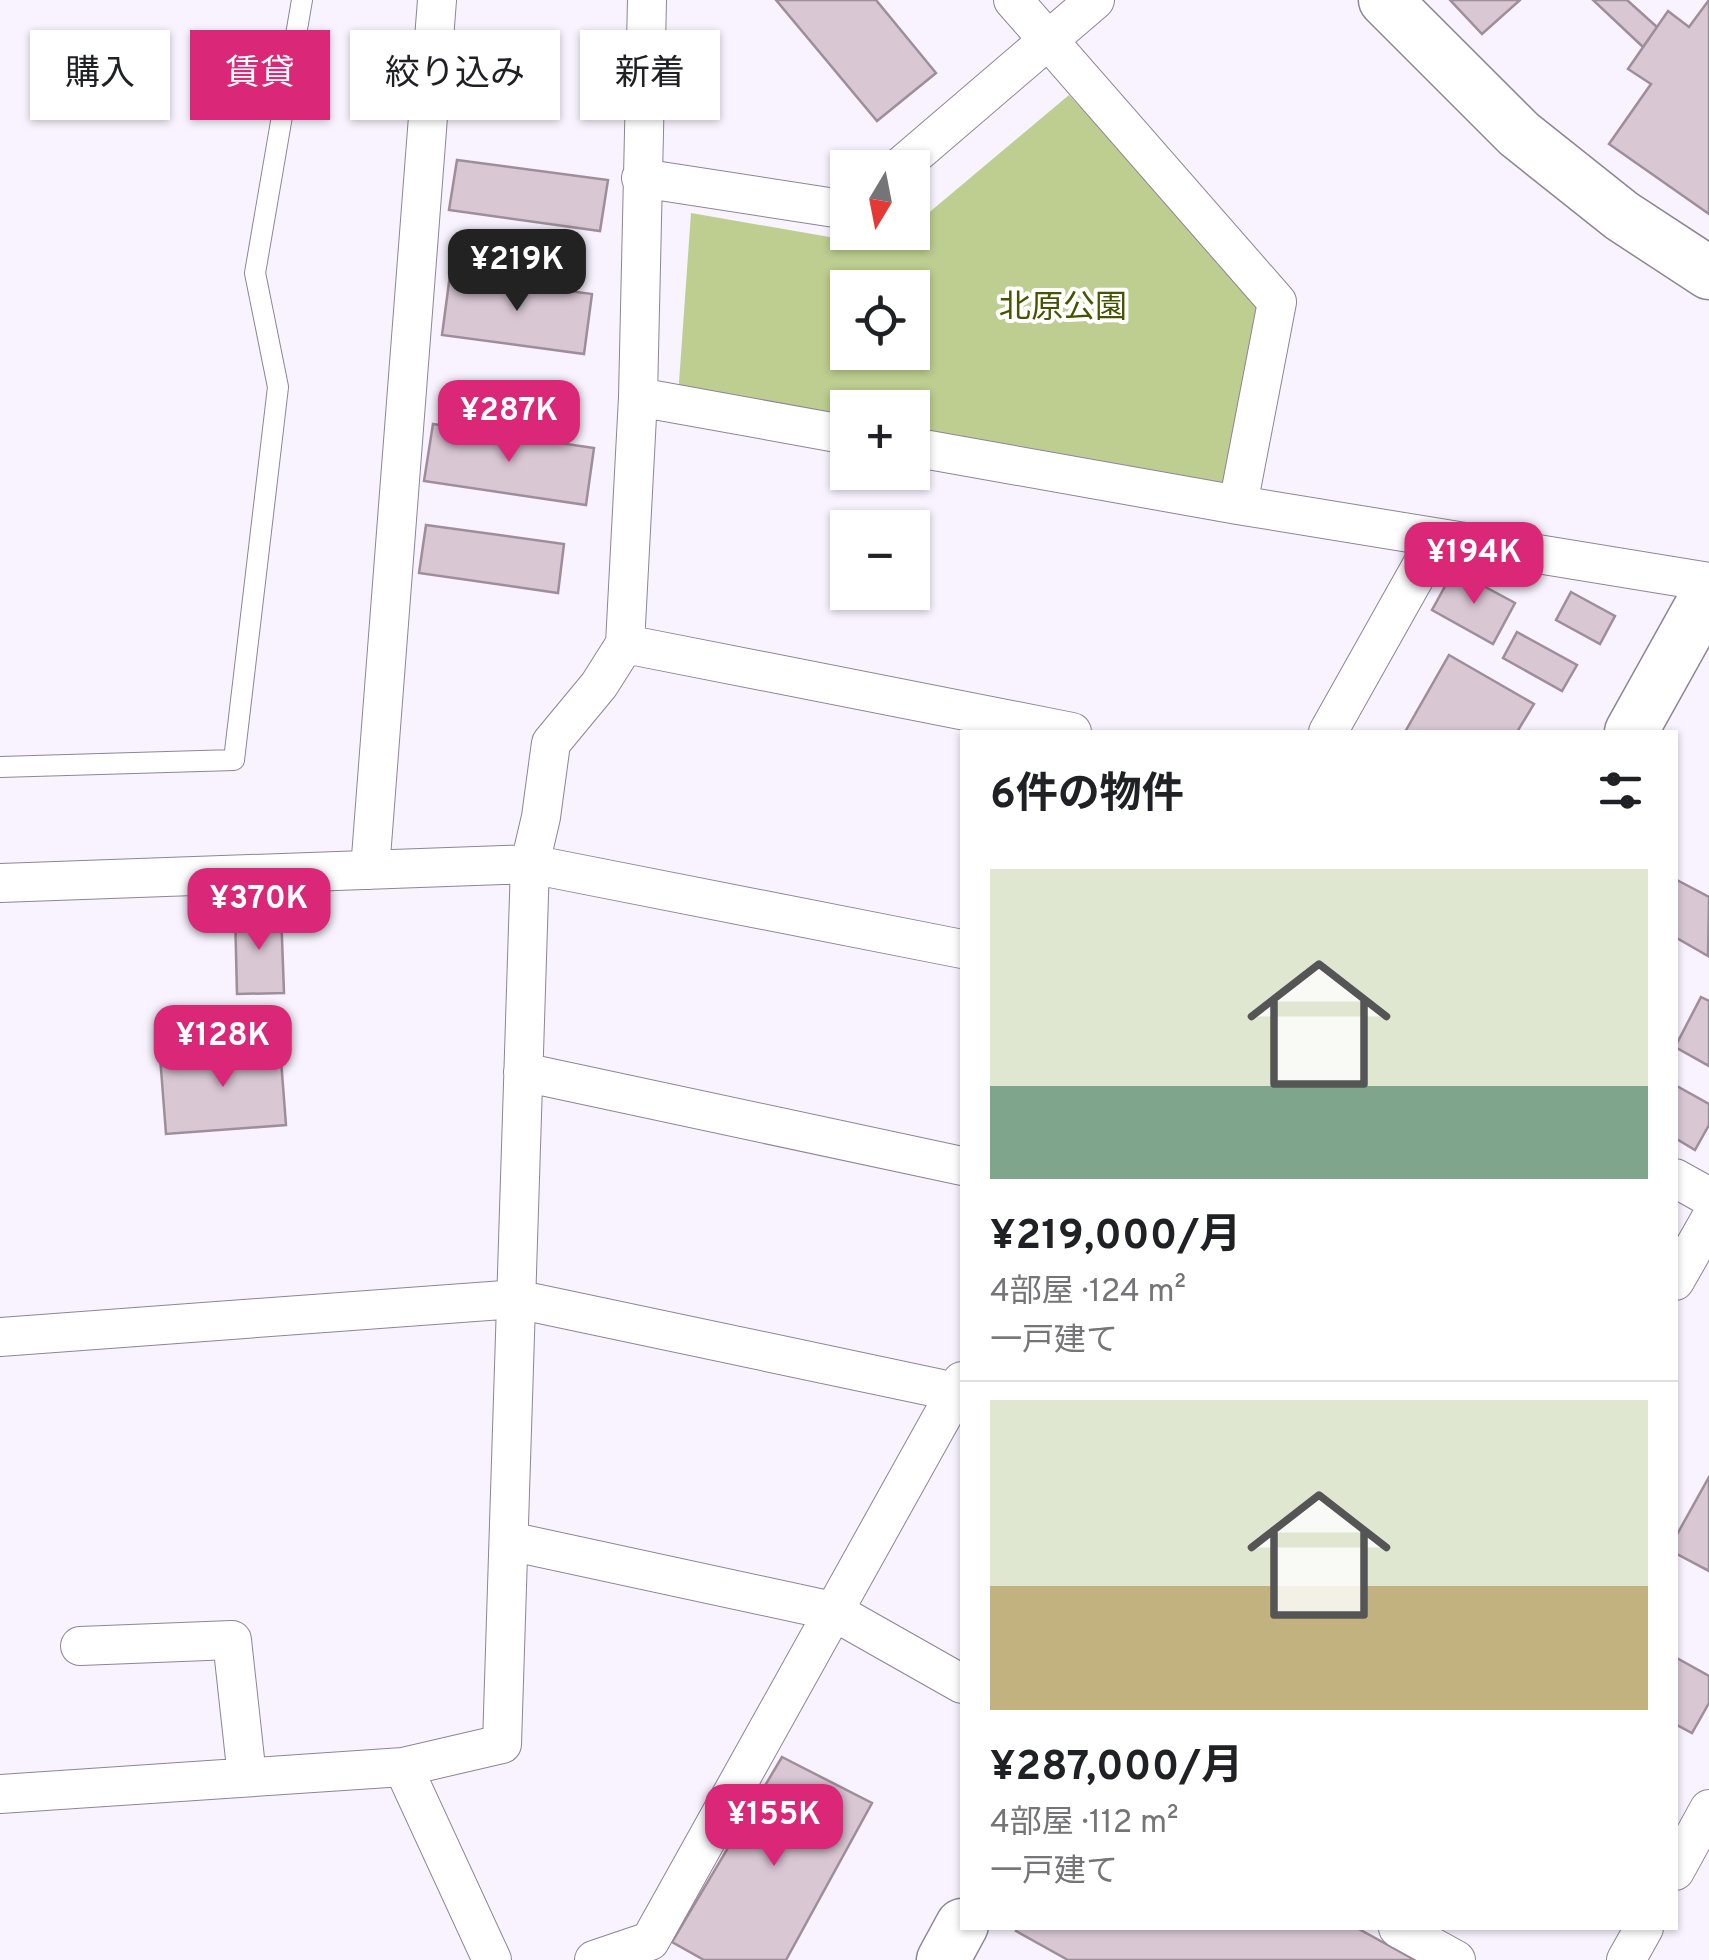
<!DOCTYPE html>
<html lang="ja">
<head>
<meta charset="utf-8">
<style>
	:root { --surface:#fff; --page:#f6f6f6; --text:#202124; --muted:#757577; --line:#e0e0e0; --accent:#db2777 }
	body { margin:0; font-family:Overpass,"Noto Sans JP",sans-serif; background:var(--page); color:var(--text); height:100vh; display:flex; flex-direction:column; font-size:38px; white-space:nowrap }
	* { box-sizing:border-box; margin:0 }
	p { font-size:32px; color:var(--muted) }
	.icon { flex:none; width:55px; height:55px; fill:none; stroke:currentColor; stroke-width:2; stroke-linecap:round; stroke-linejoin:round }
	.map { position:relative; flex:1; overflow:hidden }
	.drawer { position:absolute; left:960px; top:730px; width:718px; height:1200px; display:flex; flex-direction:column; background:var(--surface); border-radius:0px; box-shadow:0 2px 8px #0004 }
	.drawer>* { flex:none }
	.banner { position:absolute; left:30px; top:30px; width:780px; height:90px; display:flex; gap:20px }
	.needle { width:65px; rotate:190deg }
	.controls { position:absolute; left:830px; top:150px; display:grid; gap:20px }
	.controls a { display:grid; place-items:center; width:100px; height:100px; border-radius:0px; background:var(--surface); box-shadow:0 2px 8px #0004; font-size:50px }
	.price { position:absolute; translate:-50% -85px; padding:0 22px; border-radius:20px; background:var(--accent); color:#fff; font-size:32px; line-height:65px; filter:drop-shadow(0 2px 5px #0008) }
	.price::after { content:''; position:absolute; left:50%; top:60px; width:30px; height:22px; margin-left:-15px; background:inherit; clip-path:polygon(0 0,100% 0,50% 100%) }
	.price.on { background:#222; color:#fff }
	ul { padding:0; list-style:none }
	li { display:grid; align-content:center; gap:20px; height:530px; padding:0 30px }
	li+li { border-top:2px solid var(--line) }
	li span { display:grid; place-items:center; height:310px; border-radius:0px; color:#555 }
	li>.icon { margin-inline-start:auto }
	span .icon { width:180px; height:180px; fill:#fffc; stroke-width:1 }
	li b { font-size:42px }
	h2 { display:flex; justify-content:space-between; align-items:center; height:120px; padding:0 30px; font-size:42px }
	.tag { padding:0 35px; border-radius:0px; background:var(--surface); box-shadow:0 2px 8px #0004; font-size:35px; line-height:90px }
	.tag.on { background:var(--accent); color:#fff }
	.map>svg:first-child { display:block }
	.green { fill:#bdce90; fill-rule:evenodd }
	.building { fill:#d9c7d4; stroke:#9e8e9a; stroke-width:2.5 }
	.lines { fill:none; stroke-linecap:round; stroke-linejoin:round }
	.lane-casing { stroke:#8d8595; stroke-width:22 }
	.street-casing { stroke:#8d8595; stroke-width:40 }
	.secondary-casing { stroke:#8d8595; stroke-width:55 }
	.lane { stroke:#fff; stroke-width:20 }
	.street { stroke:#fff; stroke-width:38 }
	.secondary { stroke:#fff; stroke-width:52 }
	.labels { text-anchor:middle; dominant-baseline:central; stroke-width:8; stroke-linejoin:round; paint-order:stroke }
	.park-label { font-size:32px; fill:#465400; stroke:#fff }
</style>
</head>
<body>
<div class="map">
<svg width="1709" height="1960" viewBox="0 0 1709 1960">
	<rect width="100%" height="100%" fill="#f8f3fe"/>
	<path class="green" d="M 1069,95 L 1285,325 L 1252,491 L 913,436 L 912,408 L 848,408 L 847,425 L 678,397 L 691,213 L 887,247 L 905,233 L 912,232 L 913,226 ZM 848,288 L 912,288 L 912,352 L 848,352 Z"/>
	<path class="building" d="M 776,0 L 876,0 L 936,73 L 877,121 Z
		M 1450,0 L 1520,0 L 1482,34 Z
		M 1593,0 L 1627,0 L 1657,27 L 1643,47 Z
		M 1709,0 L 1709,214 L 1609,144 L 1651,84 L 1628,69 L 1668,11 L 1689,27 Z
		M 457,160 L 608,180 L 600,231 L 449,210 Z
		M 450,275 L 592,294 L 584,354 L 442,335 Z
		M 433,424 L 594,448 L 586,505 L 424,481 Z
		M 426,525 L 564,544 L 558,593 L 419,573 Z
		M 1454,570 L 1515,603 L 1493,644 L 1432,610 Z
		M 1571,592 L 1615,616 L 1600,644 L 1556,620 Z
		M 1517,632 L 1577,665 L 1562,691 L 1503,658 Z
		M 1449,655 L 1534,704 L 1517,732 L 1405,732 Z
		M 1675,879 L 1709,897 L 1708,956 L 1675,937 Z
		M 281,911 L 284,993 L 237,994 L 235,912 Z
		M 1701,997 L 1709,1001 L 1709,1066 L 1675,1047 Z
		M 280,1047 L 286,1125 L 166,1134 L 160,1056 Z
		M 1675,1085 L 1709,1104 L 1709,1125 L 1695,1150 L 1675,1138 Z
		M 1709,1477 L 1709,1571 L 1675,1553 L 1675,1538 Z
		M 1675,1657 L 1709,1676 L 1709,1703 L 1692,1733 L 1675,1724 Z
		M 782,1757 L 872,1803 L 786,1960 L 704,1960 L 672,1942 Z
		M 1018,1928 L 1357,1928 L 1415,1960 L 1068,1960 L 1016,1931 Z"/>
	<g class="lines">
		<defs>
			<path id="lane" d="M 0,767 L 234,760 L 278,387 L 255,273 L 302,0"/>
			<path id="street" d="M 1013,0 L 1277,302 L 1238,505
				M 899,168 L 1095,0
				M 641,178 L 848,210
				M 638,397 L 848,435
				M 912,447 L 1238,505 L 1709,582
				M 625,644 L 1072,732
				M 1328,732 L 1437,538
				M 370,870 L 437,0
				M 0,883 L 530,864 L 962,949
				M 523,1072 L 962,1166
				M 1675,1178 L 1709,1197
				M 1675,1281 L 1709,1221
				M 0,1337 L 516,1299 L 956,1392
				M 509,1541 L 833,1611 L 962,1684
				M 80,1646 L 232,1640 L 247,1777
				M 403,1767 L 492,1960
				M 0,1794 L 403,1767 L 502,1744 L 530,864 L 541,817 L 551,743 L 599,685 L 625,644 L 638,397 L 647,0
				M 1675,1871 L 1709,1809
				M 1398,1928 L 1456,1960
				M 594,1960 L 650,1941 L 962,1381
				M 1626,1960 L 1644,1928"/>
			<path id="secondary" d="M 1385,0 L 1519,134 L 1622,216 L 1709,273
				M 1631,732 L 1709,592
				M 943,1960 L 962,1925"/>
		</defs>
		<use href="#lane" class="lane-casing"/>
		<use href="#street" class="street-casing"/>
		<use href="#secondary" class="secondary-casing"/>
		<use href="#lane" class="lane"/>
		<use href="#street" class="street"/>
		<use href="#secondary" class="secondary"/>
	</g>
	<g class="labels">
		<g class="park-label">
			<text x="1063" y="309">北原公園</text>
		</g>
	</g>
</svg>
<div class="controls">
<a><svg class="needle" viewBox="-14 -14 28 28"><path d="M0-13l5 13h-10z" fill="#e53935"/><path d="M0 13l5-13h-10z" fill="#757577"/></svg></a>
<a><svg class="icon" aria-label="locate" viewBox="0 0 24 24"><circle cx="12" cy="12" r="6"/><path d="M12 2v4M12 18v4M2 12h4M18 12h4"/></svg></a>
<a>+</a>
<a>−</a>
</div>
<b class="price on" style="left:517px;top:314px">¥219K</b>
<b class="price" style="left:509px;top:465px">¥287K</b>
<b class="price" style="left:1474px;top:607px">¥194K</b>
<b class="price" style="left:259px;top:953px">¥370K</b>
<b class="price" style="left:223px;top:1090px">¥128K</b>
<b class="price" style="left:774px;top:1869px">¥155K</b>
<div class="banner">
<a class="tag">購入</a>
<a class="tag on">賃貸</a>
<a class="tag">絞り込み</a>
<a class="tag">新着</a>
</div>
<section class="drawer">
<h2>6件の物件<svg class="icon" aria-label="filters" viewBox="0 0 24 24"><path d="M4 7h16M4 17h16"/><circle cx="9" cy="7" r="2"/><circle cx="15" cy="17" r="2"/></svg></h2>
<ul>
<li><span style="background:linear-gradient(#dfe7d0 70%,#7fa58c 0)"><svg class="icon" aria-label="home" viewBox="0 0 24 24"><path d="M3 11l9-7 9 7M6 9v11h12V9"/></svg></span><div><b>¥219,000/月</b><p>4部屋 · 124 m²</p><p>一戸建て</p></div></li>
<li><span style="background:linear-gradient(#dfe7d0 60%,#c2b280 0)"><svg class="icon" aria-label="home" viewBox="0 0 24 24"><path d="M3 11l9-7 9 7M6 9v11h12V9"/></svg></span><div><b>¥287,000/月</b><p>4部屋 · 112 m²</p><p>一戸建て</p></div></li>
</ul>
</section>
</div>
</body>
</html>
